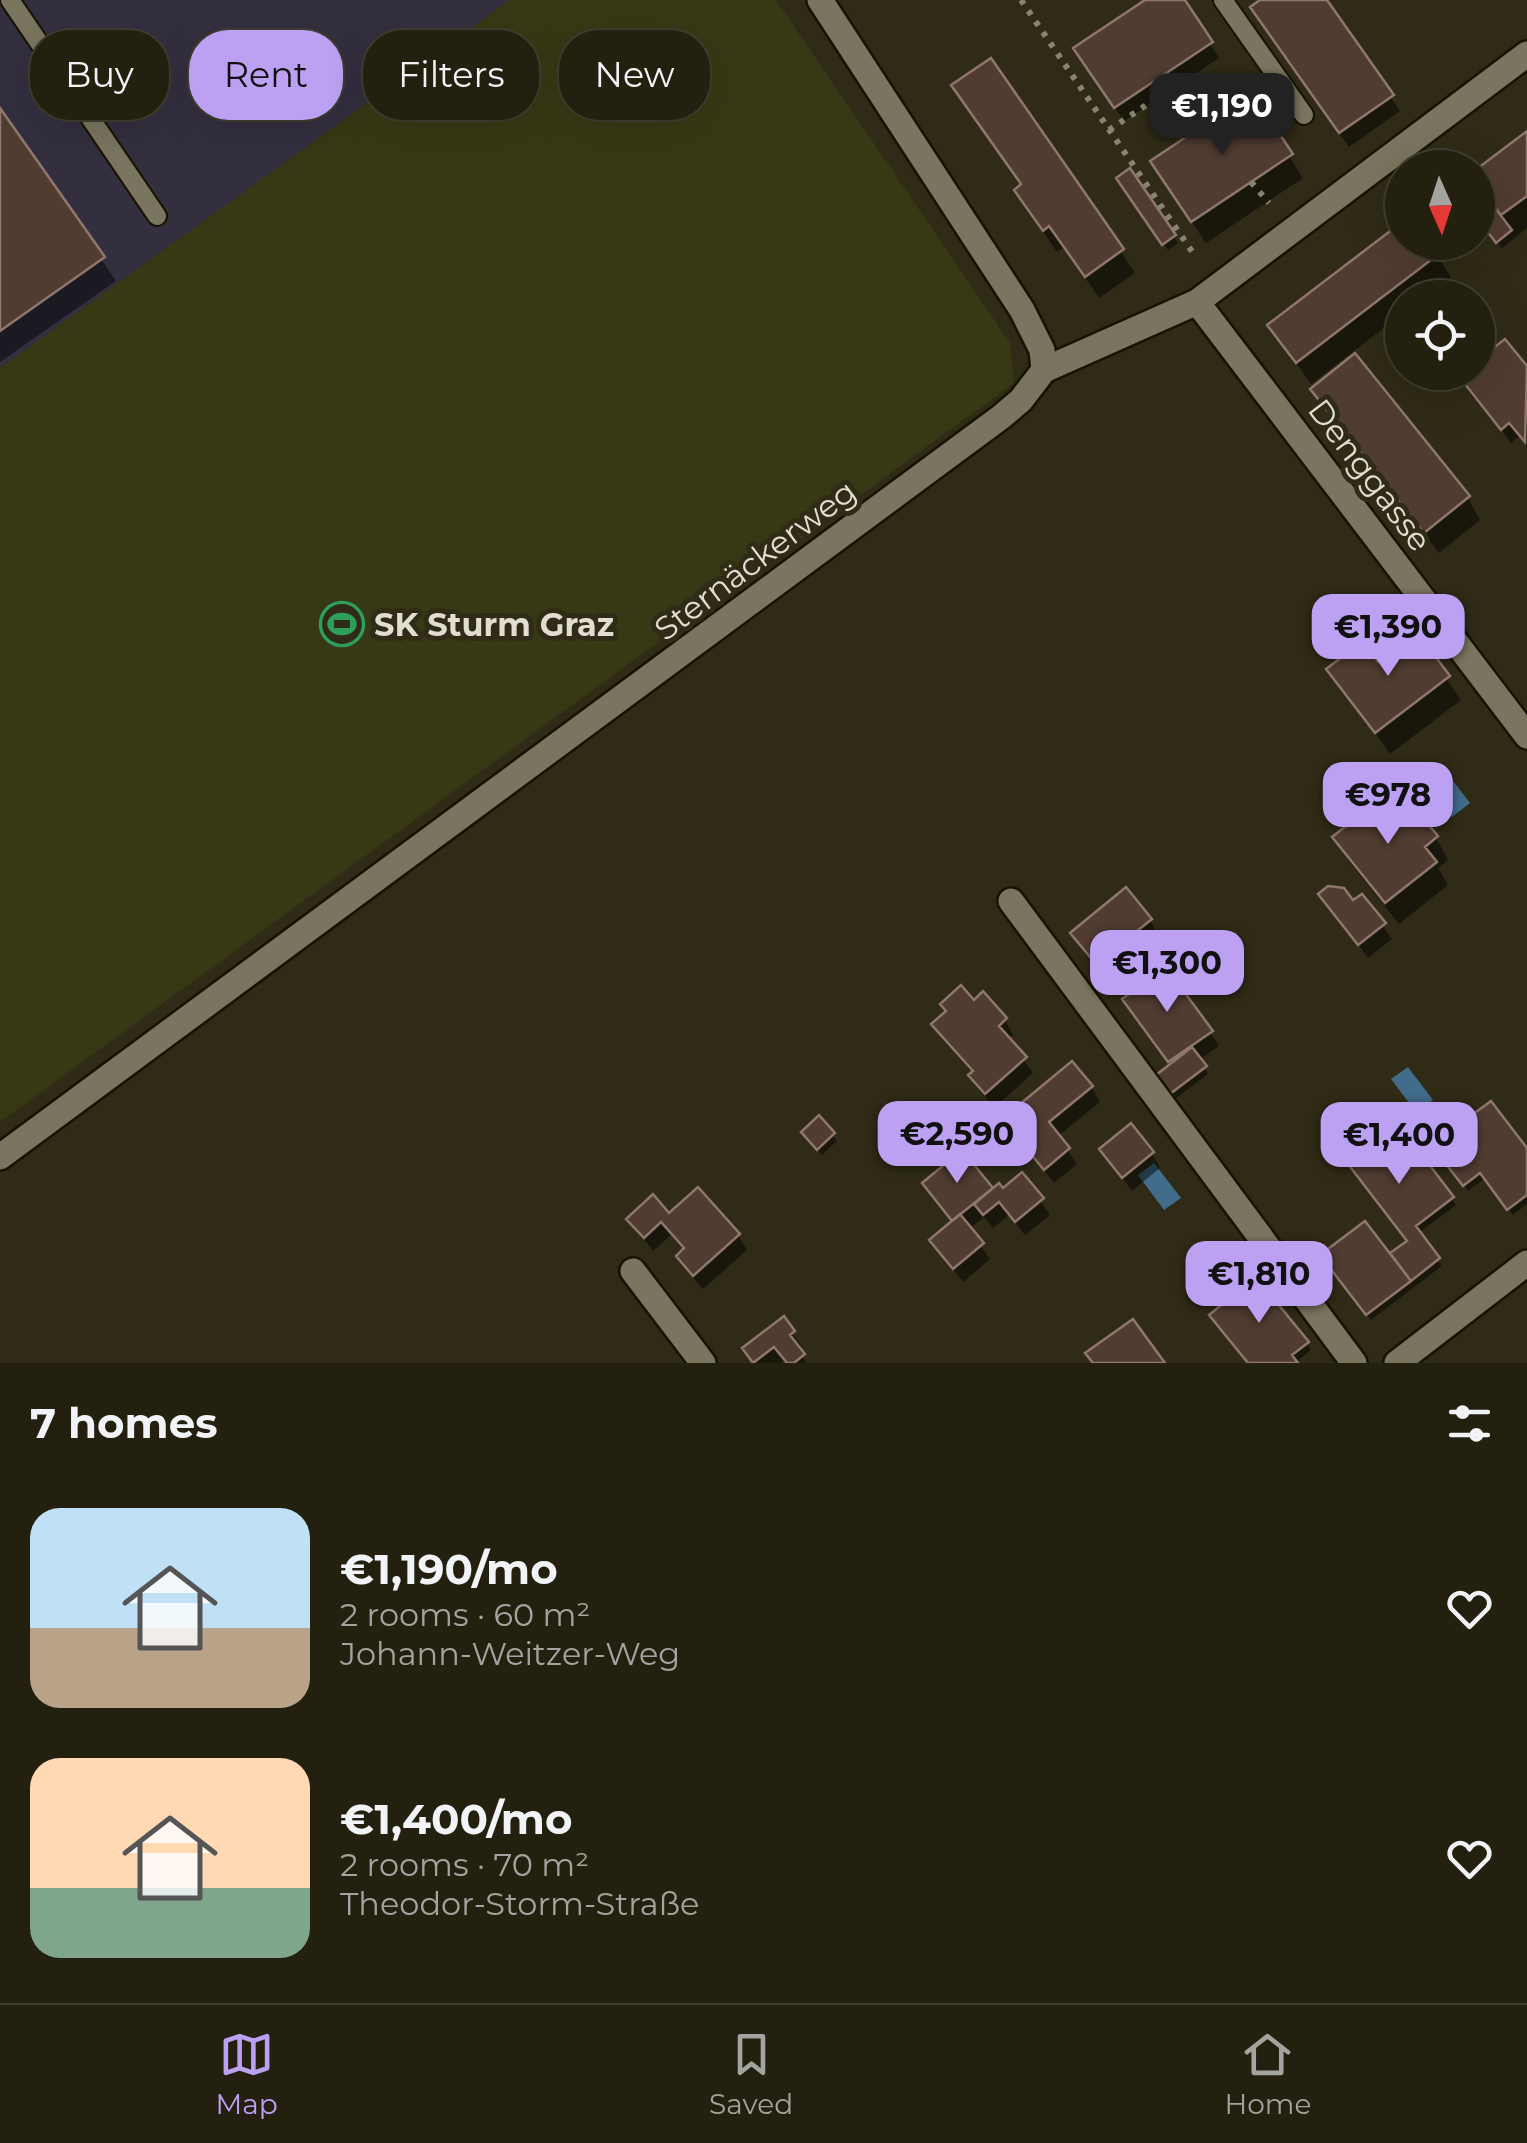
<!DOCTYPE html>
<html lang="en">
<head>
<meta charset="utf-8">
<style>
	:root { --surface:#232010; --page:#2f2d1e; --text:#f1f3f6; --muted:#a3a39f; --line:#403e30; --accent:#bca0f2 }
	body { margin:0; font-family:Montserrat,sans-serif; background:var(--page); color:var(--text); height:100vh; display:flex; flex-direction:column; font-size:38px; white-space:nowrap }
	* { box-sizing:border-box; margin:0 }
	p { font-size:32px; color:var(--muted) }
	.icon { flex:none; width:55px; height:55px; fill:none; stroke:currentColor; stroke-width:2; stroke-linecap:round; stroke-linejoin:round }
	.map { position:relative; height:1363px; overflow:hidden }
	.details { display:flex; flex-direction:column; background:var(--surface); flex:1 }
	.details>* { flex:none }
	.hud { position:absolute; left:30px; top:30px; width:1000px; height:90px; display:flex; gap:20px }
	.needle { width:65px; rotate:177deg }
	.fabs { position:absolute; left:1385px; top:150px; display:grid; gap:20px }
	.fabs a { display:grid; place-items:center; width:110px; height:110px; border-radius:50%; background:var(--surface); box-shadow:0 10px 40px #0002,0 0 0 2px var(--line); font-size:50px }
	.price { position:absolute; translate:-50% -85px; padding:0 22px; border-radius:20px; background:var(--accent); color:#111; font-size:32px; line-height:65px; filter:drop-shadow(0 2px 5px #0008) }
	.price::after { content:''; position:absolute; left:50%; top:60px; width:30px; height:22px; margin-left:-15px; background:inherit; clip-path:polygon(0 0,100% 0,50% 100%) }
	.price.selected { background:#222; color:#fff }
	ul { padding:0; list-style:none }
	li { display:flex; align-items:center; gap:30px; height:250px; padding:0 30px }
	li span { display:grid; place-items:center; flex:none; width:280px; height:200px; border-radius:30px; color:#555 }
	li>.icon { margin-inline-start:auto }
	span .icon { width:120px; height:120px; fill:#fffc; stroke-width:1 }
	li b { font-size:42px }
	h2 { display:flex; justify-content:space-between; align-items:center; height:120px; padding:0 30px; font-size:42px }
	.chip { padding:0 35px; border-radius:40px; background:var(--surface); box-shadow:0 10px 40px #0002,0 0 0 2px var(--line); font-size:35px; line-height:90px }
	.chip.selected { background:var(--accent); color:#111 }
	.dock { display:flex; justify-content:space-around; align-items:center; height:140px; border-top:2px solid var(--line); background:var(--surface); font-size:28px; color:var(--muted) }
	.dock a { display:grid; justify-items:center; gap:5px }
	.dock .selected { color:var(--accent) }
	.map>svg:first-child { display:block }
	.commercial { fill:#342f3f }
	.green { fill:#373915 }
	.water { fill:#416c8a }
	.shadow { fill:#0007 }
	.building { fill:#513c32; stroke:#90776d; stroke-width:2.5 }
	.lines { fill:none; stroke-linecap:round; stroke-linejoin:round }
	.lane-casing { stroke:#171302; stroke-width:22 }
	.street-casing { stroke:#171302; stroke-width:30 }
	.path { stroke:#888473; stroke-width:6; stroke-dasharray:5 8; stroke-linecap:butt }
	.lane { stroke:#7a755e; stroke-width:18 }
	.street { stroke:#7a755e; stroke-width:25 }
	.labels { text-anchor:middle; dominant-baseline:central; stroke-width:10; stroke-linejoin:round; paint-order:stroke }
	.street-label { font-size:32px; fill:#e1ded1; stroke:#2f2b16 }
	.poi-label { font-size:32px; font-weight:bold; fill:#e1ded1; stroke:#2f2b16; text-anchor:start }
</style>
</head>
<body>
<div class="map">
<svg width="1527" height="1363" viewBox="0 0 1527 1363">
	<rect width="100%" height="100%" fill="#2f2b16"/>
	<path class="commercial" d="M 0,0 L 510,0 L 0,368 Z"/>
	<path class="green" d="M 510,0 L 776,0 L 1010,343 L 1014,383 L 0,1122 L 0,368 Z"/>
	<path class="water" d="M 1443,768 L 1470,803 L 1452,817 L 1425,781 Z
		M 1408,1067 L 1433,1100 L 1416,1112 L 1391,1079 Z
		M 1154,1163 L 1181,1198 L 1164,1210 L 1138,1175 Z"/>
	<path class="shadow" d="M 1149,0 L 1182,0 L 1219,58 L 1124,121 L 1085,63 Z
		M 1264,0 L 1324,0 L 1400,111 L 1349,147 L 1261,23 Z
		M 990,61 L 1135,273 L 1099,298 L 1064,247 L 1057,252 L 1030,213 L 1017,190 L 1022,186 L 968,108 Z
		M 1251,97 L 1303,178 L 1206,243 L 1166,184 Z
		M 0,113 L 116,281 L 0,362 Z
		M 1527,134 L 1527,228 L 1502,248 L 1478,217 L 1478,171 Z
		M 1129,172 L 1178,243 L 1168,250 L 1123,185 Z
		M 1402,226 L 1402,242 L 1429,242 L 1451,277 L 1424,298 L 1402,298 L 1402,314 L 1311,384 L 1270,326 Z
		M 1505,342 L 1527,370 L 1527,446 L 1519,436 L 1511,443 L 1462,376 L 1478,372 L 1478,364 Z
		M 1313,390 L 1468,498 L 1480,520 L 1439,553 L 1326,412 Z
		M 1416,636 L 1461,700 L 1390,754 L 1330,669 L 1378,665 Z
		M 1398,819 L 1436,838 L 1448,860 L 1438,868 L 1448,885 L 1399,924 L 1348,860 L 1335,838 Z
		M 1321,894 L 1353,903 L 1362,898 L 1392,939 L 1368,958 Z
		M 1150,921 L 1158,935 L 1106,978 L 1073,933 Z
		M 974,1003 L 1005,1020 L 1013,1035 L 1008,1039 L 1033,1073 L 995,1107 L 979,1090 L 971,1076 L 974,1074 L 943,1039 L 935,1025 L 948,1013 Z
		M 1134,1014 L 1210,1032 L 1219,1046 L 1199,1060 L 1208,1074 L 1175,1099 L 1163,1082 L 1172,1066 Z
		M 1091,1087 L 1100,1102 L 1058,1136 L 1077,1164 L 1054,1183 L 1005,1120 Z
		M 819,1119 L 837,1141 L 822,1155 L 808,1139 Z
		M 1452,1133 L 1527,1152 L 1527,1204 L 1513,1215 L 1485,1178 L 1468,1191 L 1432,1144 Z
		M 960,1149 L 993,1191 L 1003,1191 L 1022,1176 L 1050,1215 L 1025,1235 L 1009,1215 L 993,1228 L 984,1217 L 969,1229 L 990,1259 L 963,1282 L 932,1241 L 954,1224 L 925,1184 L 949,1164 L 940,1153 Z
		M 1102,1150 L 1152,1153 L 1160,1168 L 1132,1191 Z
		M 1345,1158 L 1452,1198 L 1456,1205 L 1418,1233 L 1442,1266 L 1371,1320 L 1327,1262 L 1390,1257 L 1410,1242 Z
		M 669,1216 L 738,1235 L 747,1250 L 703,1289 L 687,1271 L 679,1256 L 685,1251 L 671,1235 L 653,1251 L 629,1219 Z
		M 783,1320 L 802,1347 L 798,1350 L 807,1363 L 787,1363 L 785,1360 L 781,1363 L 754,1363 L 745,1349 Z
		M 1307,1343 L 1311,1350 L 1295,1363 L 1250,1363 Z"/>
	<path class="building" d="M 1145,0 L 1185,0 L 1213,42 L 1114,108 L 1073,48 Z
		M 1260,0 L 1327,0 L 1394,95 L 1339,133 L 1250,7 Z
		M 991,58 L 1124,249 L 1085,277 L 1049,226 L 1043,231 L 1014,190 L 1021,184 L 951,85 Z
		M 1252,93 L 1293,154 L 1191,222 L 1150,161 Z
		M 0,108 L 105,257 L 0,331 Z
		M 1527,131 L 1527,196 L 1501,215 L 1478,186 L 1478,168 Z
		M 1130,168 L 1176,235 L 1162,245 L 1116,178 Z
		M 1478,186 L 1512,230 L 1496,243 L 1478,219 Z
		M 1402,222 L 1402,242 L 1432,242 L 1440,253 L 1296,363 L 1267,325 Z
		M 1505,339 L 1527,366 L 1525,442 L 1509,423 L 1501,430 L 1458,375 L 1478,372 L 1478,360 Z
		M 1355,353 L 1470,496 L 1424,533 L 1310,389 Z
		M 1417,632 L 1450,676 L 1375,733 L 1326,669 L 1363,641 L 1378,662 Z
		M 1383,797 L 1399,816 L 1412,805 L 1438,836 L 1425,847 L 1437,862 L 1385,903 L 1332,837 Z
		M 1328,886 L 1344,888 L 1353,900 L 1362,894 L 1386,923 L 1358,945 L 1318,894 Z
		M 1126,887 L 1152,919 L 1096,964 L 1070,933 Z
		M 1166,967 L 1213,1031 L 1168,1062 L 1122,999 Z
		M 961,985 L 974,1000 L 983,991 L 1007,1018 L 999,1026 L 1027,1057 L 985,1094 L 968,1075 L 973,1071 L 931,1024 L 946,1011 L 940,1004 Z
		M 1192,1047 L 1207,1066 L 1170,1094 L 1156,1075 Z
		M 1072,1061 L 1093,1086 L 1049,1122 L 1070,1148 L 1044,1170 L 1002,1119 Z
		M 1491,1101 L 1527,1148 L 1527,1195 L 1507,1210 L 1480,1173 L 1463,1186 L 1425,1137 L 1446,1121 L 1453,1129 Z
		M 1389,1112 L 1454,1197 L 1416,1226 L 1440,1258 L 1411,1281 L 1390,1253 L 1407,1241 L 1338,1151 Z
		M 819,1115 L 835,1133 L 817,1150 L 801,1132 Z
		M 1131,1123 L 1154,1152 L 1122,1178 L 1099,1149 Z
		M 951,1133 L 963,1148 L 945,1161 L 933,1146 Z
		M 962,1150 L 993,1188 L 952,1221 L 922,1183 Z
		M 1022,1172 L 1044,1198 L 1015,1222 L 999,1202 L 983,1215 L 974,1204 L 999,1183 L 1003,1188 Z
		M 698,1187 L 740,1234 L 693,1276 L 676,1256 L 684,1248 L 661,1222 L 644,1238 L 626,1219 L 653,1194 L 669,1213 Z
		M 960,1214 L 984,1243 L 953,1269 L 929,1240 Z
		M 1365,1221 L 1411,1281 L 1366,1315 L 1320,1255 Z
		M 1256,1277 L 1309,1342 L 1292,1355 L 1298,1363 L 1248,1363 L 1209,1315 Z
		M 784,1316 L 795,1331 L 790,1335 L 805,1354 L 794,1363 L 787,1363 L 774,1347 L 753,1363 L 742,1348 Z
		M 1133,1319 L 1165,1363 L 1093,1363 L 1085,1353 Z"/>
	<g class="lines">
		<defs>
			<path id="lane" d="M 10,0 L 157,216
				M 1223,0 L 1304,115"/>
			<path id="street" d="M 1197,302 L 1527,736
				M 1044,370 L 1197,302 L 1527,54
				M 1011,901 L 1354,1363
				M 0,1157 L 1001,417 L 1021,400 L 1044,370 L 1042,350 L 1022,310 L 820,0
				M 633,1271 L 703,1363
				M 1397,1363 L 1527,1263"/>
		</defs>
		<use href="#lane" class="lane-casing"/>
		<use href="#street" class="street-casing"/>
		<path class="path" d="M 1021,0 L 1195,256
			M 1109,130 L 1181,82 L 1172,69
			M 1251,182 L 1269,203"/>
		<use href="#lane" class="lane"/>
		<use href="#street" class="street"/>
	</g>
	<defs>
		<symbol id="stadium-ring" viewBox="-11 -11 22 22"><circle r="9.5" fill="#2f2b16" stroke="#2e9e5b" stroke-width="1.5"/><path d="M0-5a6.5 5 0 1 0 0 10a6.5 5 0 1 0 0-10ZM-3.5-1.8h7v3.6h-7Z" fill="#2e9e5b"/></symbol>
	</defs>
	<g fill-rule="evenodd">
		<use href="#stadium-ring" x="317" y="599" width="50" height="50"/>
	</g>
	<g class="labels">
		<g class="street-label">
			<text transform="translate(1370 475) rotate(53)">Denggasse</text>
			<text transform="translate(755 560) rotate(-37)">Sternäckerweg</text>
		</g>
		<g class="poi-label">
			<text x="374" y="624">SK Sturm Graz</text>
		</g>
	</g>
</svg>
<div class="fabs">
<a><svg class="needle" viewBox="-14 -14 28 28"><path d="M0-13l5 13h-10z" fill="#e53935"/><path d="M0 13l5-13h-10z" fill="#a3a39f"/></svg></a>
<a><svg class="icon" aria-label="locate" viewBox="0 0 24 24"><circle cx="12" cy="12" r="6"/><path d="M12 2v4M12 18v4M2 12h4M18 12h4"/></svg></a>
</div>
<b class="price selected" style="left:1222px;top:158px">€1,190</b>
<b class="price" style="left:1388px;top:679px">€1,390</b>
<b class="price" style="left:1388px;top:847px">€978</b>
<b class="price" style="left:1167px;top:1015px">€1,300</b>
<b class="price" style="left:957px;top:1186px">€2,590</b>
<b class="price" style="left:1399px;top:1187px">€1,400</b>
<b class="price" style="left:1259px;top:1326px">€1,810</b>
<div class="hud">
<a class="chip">Buy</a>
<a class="chip selected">Rent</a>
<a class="chip">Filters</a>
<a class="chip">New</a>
</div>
</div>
<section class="details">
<h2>7 homes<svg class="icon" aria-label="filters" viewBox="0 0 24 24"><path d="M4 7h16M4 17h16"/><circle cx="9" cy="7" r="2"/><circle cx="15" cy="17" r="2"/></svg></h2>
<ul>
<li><span style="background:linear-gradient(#bfe0f5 60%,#b9a48a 0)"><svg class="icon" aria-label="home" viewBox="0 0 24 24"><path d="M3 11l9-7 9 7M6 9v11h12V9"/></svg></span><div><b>€1,190/mo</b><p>2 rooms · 60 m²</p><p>Johann-Weitzer-Weg</p></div><svg class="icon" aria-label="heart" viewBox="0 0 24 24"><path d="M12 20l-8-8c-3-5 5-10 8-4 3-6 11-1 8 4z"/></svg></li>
<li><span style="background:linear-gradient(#ffd9b3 65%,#7fa58c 0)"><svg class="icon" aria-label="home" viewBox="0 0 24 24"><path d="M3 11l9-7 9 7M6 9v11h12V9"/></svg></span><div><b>€1,400/mo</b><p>2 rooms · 70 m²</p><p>Theodor-Storm-Straße</p></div><svg class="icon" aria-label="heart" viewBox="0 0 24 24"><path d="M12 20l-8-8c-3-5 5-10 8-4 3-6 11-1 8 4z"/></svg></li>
</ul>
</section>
<nav class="dock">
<a class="selected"><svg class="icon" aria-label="map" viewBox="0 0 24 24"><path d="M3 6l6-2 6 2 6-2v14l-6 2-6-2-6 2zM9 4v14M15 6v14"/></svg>Map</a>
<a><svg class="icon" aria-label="saved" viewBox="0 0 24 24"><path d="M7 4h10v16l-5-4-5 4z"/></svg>Saved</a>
<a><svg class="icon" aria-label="home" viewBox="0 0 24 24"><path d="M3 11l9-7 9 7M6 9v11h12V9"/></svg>Home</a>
</nav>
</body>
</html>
